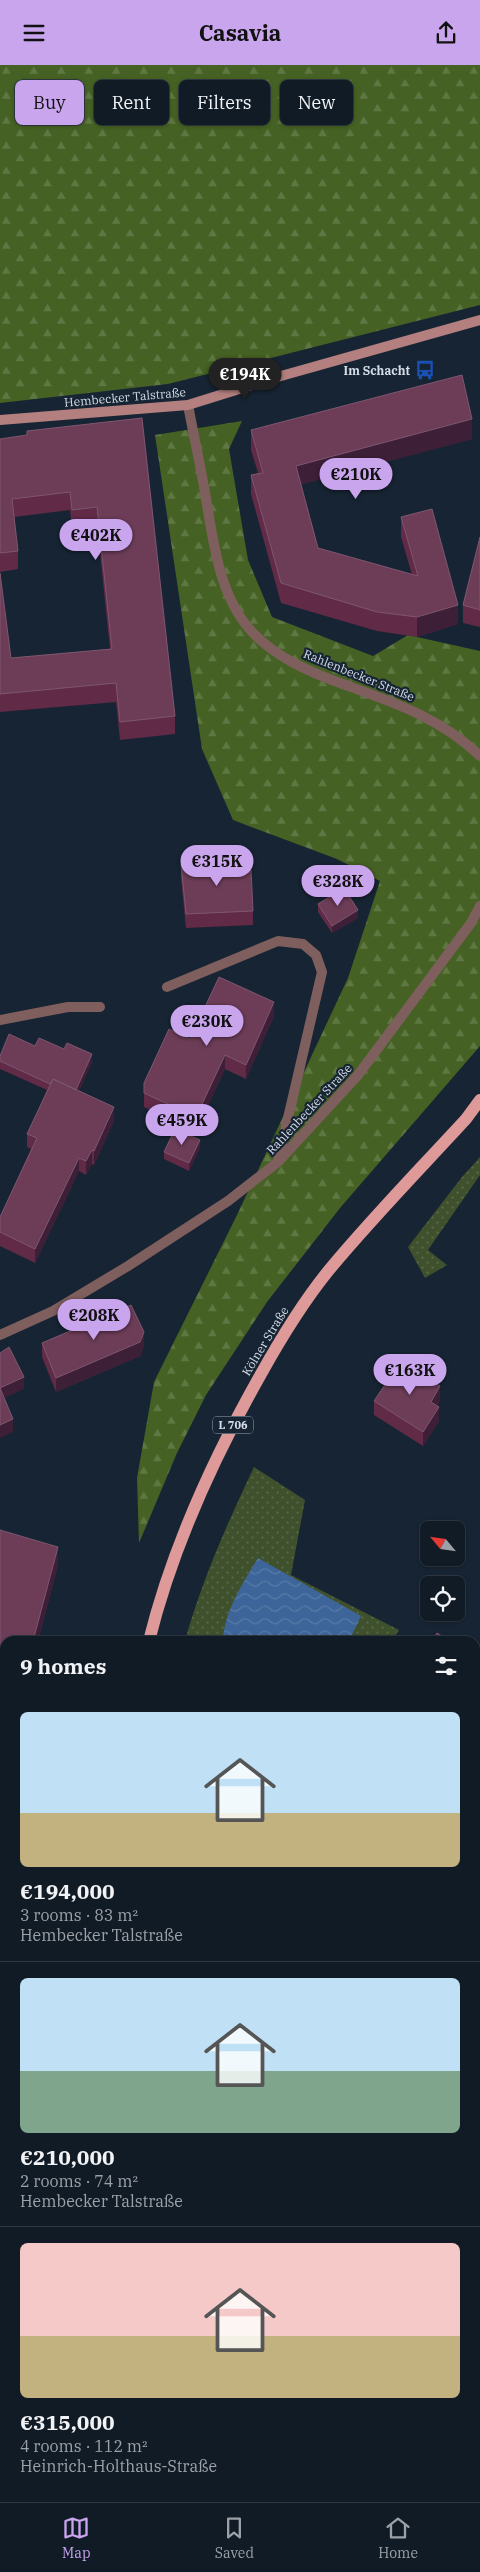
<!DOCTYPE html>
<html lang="en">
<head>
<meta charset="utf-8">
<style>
	:root { --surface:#111b26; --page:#1a242e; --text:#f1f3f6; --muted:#9ca1a7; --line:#303943; --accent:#c9a5ee }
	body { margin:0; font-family:"IBM Plex Serif",serif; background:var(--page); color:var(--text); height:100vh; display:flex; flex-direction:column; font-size:19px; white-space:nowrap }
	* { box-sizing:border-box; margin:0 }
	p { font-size:16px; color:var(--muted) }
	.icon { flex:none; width:28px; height:28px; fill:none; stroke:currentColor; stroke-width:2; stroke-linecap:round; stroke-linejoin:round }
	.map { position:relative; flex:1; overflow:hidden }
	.side { position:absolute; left:0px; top:1571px; width:480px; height:866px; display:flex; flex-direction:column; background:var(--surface); border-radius:15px 15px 0 0; box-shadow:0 1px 4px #0004,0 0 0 1px var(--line) }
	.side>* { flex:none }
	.banner { position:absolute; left:15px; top:15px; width:450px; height:45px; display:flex; gap:10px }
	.needle { width:32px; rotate:299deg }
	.tools { position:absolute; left:420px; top:1456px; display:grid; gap:10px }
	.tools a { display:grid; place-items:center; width:45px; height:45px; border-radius:8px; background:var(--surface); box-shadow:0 1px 4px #0004,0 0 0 1px var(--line); font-size:25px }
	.price { position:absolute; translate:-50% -42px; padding:0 11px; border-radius:18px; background:var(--accent); color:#111; font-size:16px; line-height:32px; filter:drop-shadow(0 1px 2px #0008) }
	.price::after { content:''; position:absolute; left:50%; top:30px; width:15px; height:11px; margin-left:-8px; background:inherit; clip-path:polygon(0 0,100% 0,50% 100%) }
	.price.current { background:#222; color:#fff }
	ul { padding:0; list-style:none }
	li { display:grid; align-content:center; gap:10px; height:265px; padding:0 20px }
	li+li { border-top:1px solid var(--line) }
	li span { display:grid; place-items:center; height:155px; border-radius:8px; color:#555 }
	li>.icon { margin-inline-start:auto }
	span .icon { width:90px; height:90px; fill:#fffc; stroke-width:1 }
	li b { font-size:21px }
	h2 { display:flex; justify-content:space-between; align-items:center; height:60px; padding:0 20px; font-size:21px }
	.pill { padding:0 18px; border-radius:8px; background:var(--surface); box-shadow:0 1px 4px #0004,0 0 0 1px var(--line); font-size:18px; line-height:45px }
	.pill.current { background:var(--accent); color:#111 }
	header { display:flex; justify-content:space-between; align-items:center; height:65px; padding:0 20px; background:var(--accent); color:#111; font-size:22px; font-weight:700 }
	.tab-bar { display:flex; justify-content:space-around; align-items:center; height:70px; border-top:1px solid var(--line); background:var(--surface); font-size:14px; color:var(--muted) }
	.tab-bar a { display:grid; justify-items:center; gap:2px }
	.tab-bar .current { color:var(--accent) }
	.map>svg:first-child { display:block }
	.grass { fill:url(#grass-dots) }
	.forest { fill:url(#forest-firs) }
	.water { fill:url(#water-waves) }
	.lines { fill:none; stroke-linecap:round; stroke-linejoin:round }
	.lane { stroke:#7f5f5e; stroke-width:10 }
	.street { stroke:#7f5f5e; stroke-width:10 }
	.secondary { stroke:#b4807f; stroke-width:10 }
	.primary { stroke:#dd9a99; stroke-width:12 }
	.rail-casing { stroke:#6d7785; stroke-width:5.5 }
	.rail { stroke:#172433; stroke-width:4; stroke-dasharray:11; stroke-linecap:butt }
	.wall { fill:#612a47 }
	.shaded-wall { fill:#3e1f38 }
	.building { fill:#6d3d58; stroke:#7e566f }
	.labels { text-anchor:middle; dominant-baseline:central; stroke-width:4.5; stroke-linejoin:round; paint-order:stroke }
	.shield { fill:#172433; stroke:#9ca6b2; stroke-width:1 }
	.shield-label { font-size:11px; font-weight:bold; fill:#d5dde8 }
	.poi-label { font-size:12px; font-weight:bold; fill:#d5dde8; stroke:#172433; text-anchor:end }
	.street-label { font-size:12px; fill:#d5dde8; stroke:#172433 }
</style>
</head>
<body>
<header><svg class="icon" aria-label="menu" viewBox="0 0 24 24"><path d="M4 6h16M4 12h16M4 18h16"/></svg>Casavia<svg class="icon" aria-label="share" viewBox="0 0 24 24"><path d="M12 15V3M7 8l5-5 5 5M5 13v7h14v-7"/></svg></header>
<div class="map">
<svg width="480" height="2437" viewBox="0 0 480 2437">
	<defs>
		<pattern id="grass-dots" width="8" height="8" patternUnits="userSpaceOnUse" patternTransform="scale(1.25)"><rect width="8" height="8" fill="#3e502c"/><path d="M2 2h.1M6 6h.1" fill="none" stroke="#59694b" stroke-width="1.8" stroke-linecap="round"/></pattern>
		<pattern id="forest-firs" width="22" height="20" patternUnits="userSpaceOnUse" patternTransform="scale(1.25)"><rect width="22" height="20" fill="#456123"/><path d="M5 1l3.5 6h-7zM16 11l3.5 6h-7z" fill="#5f7743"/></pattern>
		<pattern id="water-waves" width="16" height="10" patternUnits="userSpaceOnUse" patternTransform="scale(1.25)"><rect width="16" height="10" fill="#3d6599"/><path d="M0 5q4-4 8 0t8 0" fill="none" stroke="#587ba7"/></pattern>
	</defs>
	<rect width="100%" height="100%" fill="#172433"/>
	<path class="grass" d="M 480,1092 L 480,1110 L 428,1185 L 447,1200 L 425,1213 L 408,1182 L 462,1112 Z
		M 254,1402 L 305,1435 L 291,1510 L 399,1565 L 392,1576 L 185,1576 C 202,1515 227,1459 254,1402 Z
		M 480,2115 L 480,2435 L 349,2437 L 352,2432 L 475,2432 L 475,2124 Z
		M 5,2362 L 5,2411 L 0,2410 L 0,2374 Z
		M 143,2433 L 143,2432 L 205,2433 L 203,2437 L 141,2437 Z"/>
	<path class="forest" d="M 0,0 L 480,0 L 480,240 L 168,319 L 0,338 Z
		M 242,356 L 229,384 L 248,495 L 272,552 L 373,591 L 408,570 L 480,586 L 480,981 L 340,1143 L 267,1237 L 206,1330 L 177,1388 L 139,1478 L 137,1413 L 154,1317 L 237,1150 L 348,913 L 380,816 L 337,794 L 233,755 L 202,684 L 155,370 Z
		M 5,1782 L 5,2147 L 0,2161 L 0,1789 Z"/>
	<path class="water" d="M 258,1493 L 361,1551 L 349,1576 L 223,1576 C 224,1547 243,1518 258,1493 Z"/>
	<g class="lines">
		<path class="lane" d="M 0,955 L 68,942 L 100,942"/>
		<path class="street" d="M 188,340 C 193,367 199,394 204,422 C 213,471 217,532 255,570 C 278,593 310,607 340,618 C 392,637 440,652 480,691
			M 167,922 L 278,876 L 303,879 L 316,890 L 322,907 L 278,1096
			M 0,1270 L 53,1246 L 128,1201 L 228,1136 L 278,1097 L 358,1010 L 471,858 L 480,841
			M 123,2437 L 124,2432"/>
		<path class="secondary" d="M 0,355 L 188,340 L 281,311 L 480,255"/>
		<path class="primary" d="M 149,1576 C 172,1483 214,1392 261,1309 C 281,1273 303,1237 329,1205 C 372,1153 420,1104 466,1054 L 480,1035
			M 0,2275 L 5,2262"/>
		<defs>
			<path id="rail" d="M 475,1951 L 480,1942
				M 475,1992 L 480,1982
				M 226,2437 L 228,2432
				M 247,2437 L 249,2432"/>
		</defs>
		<use href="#rail" class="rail-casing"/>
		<use href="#rail" class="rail"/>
	</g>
	<path class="wall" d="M 142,353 L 175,651 L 175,669 L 120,675 L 116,637 L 0,647 L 0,508 L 11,593 L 110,584 L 97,460 L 72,463 L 70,445 L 14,452 L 18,486 L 18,504 L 0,507 L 0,374 L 27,370 L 27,366 Z
		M 251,365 L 472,374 L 301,419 L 318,483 L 412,510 L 401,472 L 401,452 L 458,559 L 417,572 L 377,566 L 281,538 L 251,429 L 251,410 L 258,408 L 251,385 Z
		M 480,472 L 480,562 L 463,558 L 463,540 Z
		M 181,799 L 245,805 L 253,846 L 253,860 L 186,863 L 181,813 Z
		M 318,839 L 358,853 L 332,868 L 318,847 Z
		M 274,951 L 246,1014 L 225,1004 L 196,1066 L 144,1042 L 144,1018 L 190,974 Z
		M 35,981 L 64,984 L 92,997 L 79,1026 L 114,1056 L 94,1100 L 92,1099 L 86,1110 L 79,1106 L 35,1198 L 0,1181 L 0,1152 L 31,1084 L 27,1082 L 27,1069 L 47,1025 L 0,1004 L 0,991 Z
		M 200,1083 L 189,1106 L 164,1094 L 164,1087 Z
		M 42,1278 L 144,1281 L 140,1291 L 56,1327 L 42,1292 Z
		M 440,1335 L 437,1341 L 439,1356 L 423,1381 L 374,1350 L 374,1336 Z
		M 0,1465 L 58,1500 L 38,1576 L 5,1576 L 5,1634 L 0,1632 Z"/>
	<path class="shaded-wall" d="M 472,354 L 472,374 L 296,421 L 296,401 Z
		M 458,540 L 458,559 L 417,572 L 417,552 Z
		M 358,845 L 358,853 L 332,868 L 332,861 Z
		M 274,937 L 274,951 L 246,1014 L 246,1000 Z
		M 92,989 L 92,997 L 74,1037 L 74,1029 Z
		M 225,990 L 225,1004 L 196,1066 L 196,1052 Z
		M 114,1042 L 114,1056 L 94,1100 L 94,1086 Z
		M 200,1075 L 200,1083 L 189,1106 L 189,1098 Z
		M 92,1085 L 92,1099 L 86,1110 L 86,1096 Z
		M 79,1093 L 79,1106 L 35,1198 L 35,1184 Z
		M 144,1267 L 144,1281 L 140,1291 L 56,1327 L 56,1313 Z
		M 24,1312 L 24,1324 L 0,1335 L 0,1323 Z
		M 440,1321 L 440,1335 L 431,1351 L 431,1337 Z
		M 439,1342 L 439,1356 L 423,1381 L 423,1367 Z
		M 13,1354 L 13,1367 L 0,1373 L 0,1360 Z
		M 58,1482 L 58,1500 L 38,1576 L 33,1576 Z
		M 480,1642 L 480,1656 L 475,1664 L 475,1650 Z
		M 54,2432 L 58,2432 L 58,2437 L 52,2437 Z"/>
	<path class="building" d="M 462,310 L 472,354 L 296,401 L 318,483 L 418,511 L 401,452 L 432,444 L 458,540 L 417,552 L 377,547 L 281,518 L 251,410 L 263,408 L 251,365 Z
		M 142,353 L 175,651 L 120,657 L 116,618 L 0,629 L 0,508 L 11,593 L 112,584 L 97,442 L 72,445 L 70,427 L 12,434 L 18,486 L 0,488 L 0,374 L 27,370 L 27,366 Z
		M 480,472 L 480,545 L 463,540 Z
		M 244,793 L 245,805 L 251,805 L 253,846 L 186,849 L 181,799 Z
		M 344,823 L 358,845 L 332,861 L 318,839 Z
		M 219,912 L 274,937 L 246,1000 L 225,990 L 196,1052 L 144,1028 L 144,1018 L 169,964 L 190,974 Z
		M 9,969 L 35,981 L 39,973 L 64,984 L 67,978 L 92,989 L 76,1025 L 53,1014 L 50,1019 L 0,996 L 0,991 Z
		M 53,1014 L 114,1042 L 94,1086 L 92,1085 L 86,1096 L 79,1093 L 35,1184 L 0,1167 L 0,1152 L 37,1073 L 27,1069 Z
		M 175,1064 L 200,1075 L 189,1098 L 164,1087 Z
		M 131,1240 L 144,1267 L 140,1277 L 56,1313 L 42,1278 Z
		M 9,1282 L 24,1312 L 0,1323 L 0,1288 Z
		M 401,1296 L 440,1321 L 431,1337 L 439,1342 L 423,1367 L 374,1336 Z
		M 0,1323 L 13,1354 L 0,1360 Z
		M 0,1465 L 58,1482 L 33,1576 L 5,1576 L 5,1615 L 0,1614 Z
		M 437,1568 L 450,1576 L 432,1576 Z
		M 480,1583 L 480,1642 L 475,1650 L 475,1591 Z
		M 5,2416 L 5,2432 L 54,2432 L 52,2437 L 0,2437 L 0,2427 Z"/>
	<defs>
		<symbol id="bus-bare" viewBox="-9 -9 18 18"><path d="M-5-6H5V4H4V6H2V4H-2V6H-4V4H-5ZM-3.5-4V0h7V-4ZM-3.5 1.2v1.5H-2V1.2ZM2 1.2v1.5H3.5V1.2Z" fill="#1a4fb4" stroke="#172433" stroke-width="2.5" paint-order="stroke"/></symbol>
	</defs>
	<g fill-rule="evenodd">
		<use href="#bus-bare" x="411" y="291" width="28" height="28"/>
	</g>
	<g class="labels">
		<rect class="shield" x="213" y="1351.5" width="40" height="17" rx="4"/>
		<g class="shield-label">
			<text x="233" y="1360">L 706</text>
		</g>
		<g class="poi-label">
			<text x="410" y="305">Im Schacht</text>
		</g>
		<g class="street-label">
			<text transform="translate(125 332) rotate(-5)">Hembecker Talstraße</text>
			<text transform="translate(359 610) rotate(22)">Rahlenbecker Straße</text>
			<text transform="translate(309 1044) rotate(-47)">Rahlenbecker Straße</text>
			<text transform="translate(265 1276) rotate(-59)">Kölner Straße</text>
		</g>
	</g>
</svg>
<div class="tools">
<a><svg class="needle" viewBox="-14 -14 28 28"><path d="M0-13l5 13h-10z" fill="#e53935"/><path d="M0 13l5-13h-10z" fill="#9ca1a7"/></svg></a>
<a><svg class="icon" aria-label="locate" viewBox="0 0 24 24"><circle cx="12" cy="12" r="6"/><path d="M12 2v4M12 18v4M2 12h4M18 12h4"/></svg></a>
</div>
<b class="price current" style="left:245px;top:335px">€194K</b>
<b class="price" style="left:356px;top:435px">€210K</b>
<b class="price" style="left:96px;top:496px">€402K</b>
<b class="price" style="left:217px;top:822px">€315K</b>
<b class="price" style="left:338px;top:842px">€328K</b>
<b class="price" style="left:207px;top:982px">€230K</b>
<b class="price" style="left:182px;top:1081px">€459K</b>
<b class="price" style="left:94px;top:1276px">€208K</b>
<b class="price" style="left:410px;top:1331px">€163K</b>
<div class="banner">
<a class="pill current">Buy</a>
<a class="pill">Rent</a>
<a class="pill">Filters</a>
<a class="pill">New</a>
</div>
<section class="side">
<h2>9 homes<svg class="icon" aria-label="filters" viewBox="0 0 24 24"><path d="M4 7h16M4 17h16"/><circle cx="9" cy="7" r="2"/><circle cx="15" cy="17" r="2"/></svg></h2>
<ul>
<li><span style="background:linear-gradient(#bfe0f5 65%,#c2b280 0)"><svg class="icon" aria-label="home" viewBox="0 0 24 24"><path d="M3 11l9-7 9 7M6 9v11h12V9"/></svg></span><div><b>€194,000</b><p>3 rooms · 83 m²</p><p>Hembecker Talstraße</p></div></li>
<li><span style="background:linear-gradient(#bfe0f5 60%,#7fa58c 0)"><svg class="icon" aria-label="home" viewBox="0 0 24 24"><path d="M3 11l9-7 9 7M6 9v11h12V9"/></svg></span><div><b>€210,000</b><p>2 rooms · 74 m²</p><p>Hembecker Talstraße</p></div></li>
<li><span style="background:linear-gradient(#f6c9c9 60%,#c2b280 0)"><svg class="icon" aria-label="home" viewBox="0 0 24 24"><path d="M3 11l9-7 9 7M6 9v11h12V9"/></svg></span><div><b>€315,000</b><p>4 rooms · 112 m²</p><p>Heinrich-Holthaus-Straße</p></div></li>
</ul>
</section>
</div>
<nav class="tab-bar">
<a class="current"><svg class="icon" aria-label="map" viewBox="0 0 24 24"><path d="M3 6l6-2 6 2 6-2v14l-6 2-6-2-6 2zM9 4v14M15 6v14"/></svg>Map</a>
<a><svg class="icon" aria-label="saved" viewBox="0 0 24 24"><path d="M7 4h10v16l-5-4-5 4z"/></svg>Saved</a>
<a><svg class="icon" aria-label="home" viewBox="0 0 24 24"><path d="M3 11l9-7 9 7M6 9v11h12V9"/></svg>Home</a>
</nav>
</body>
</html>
